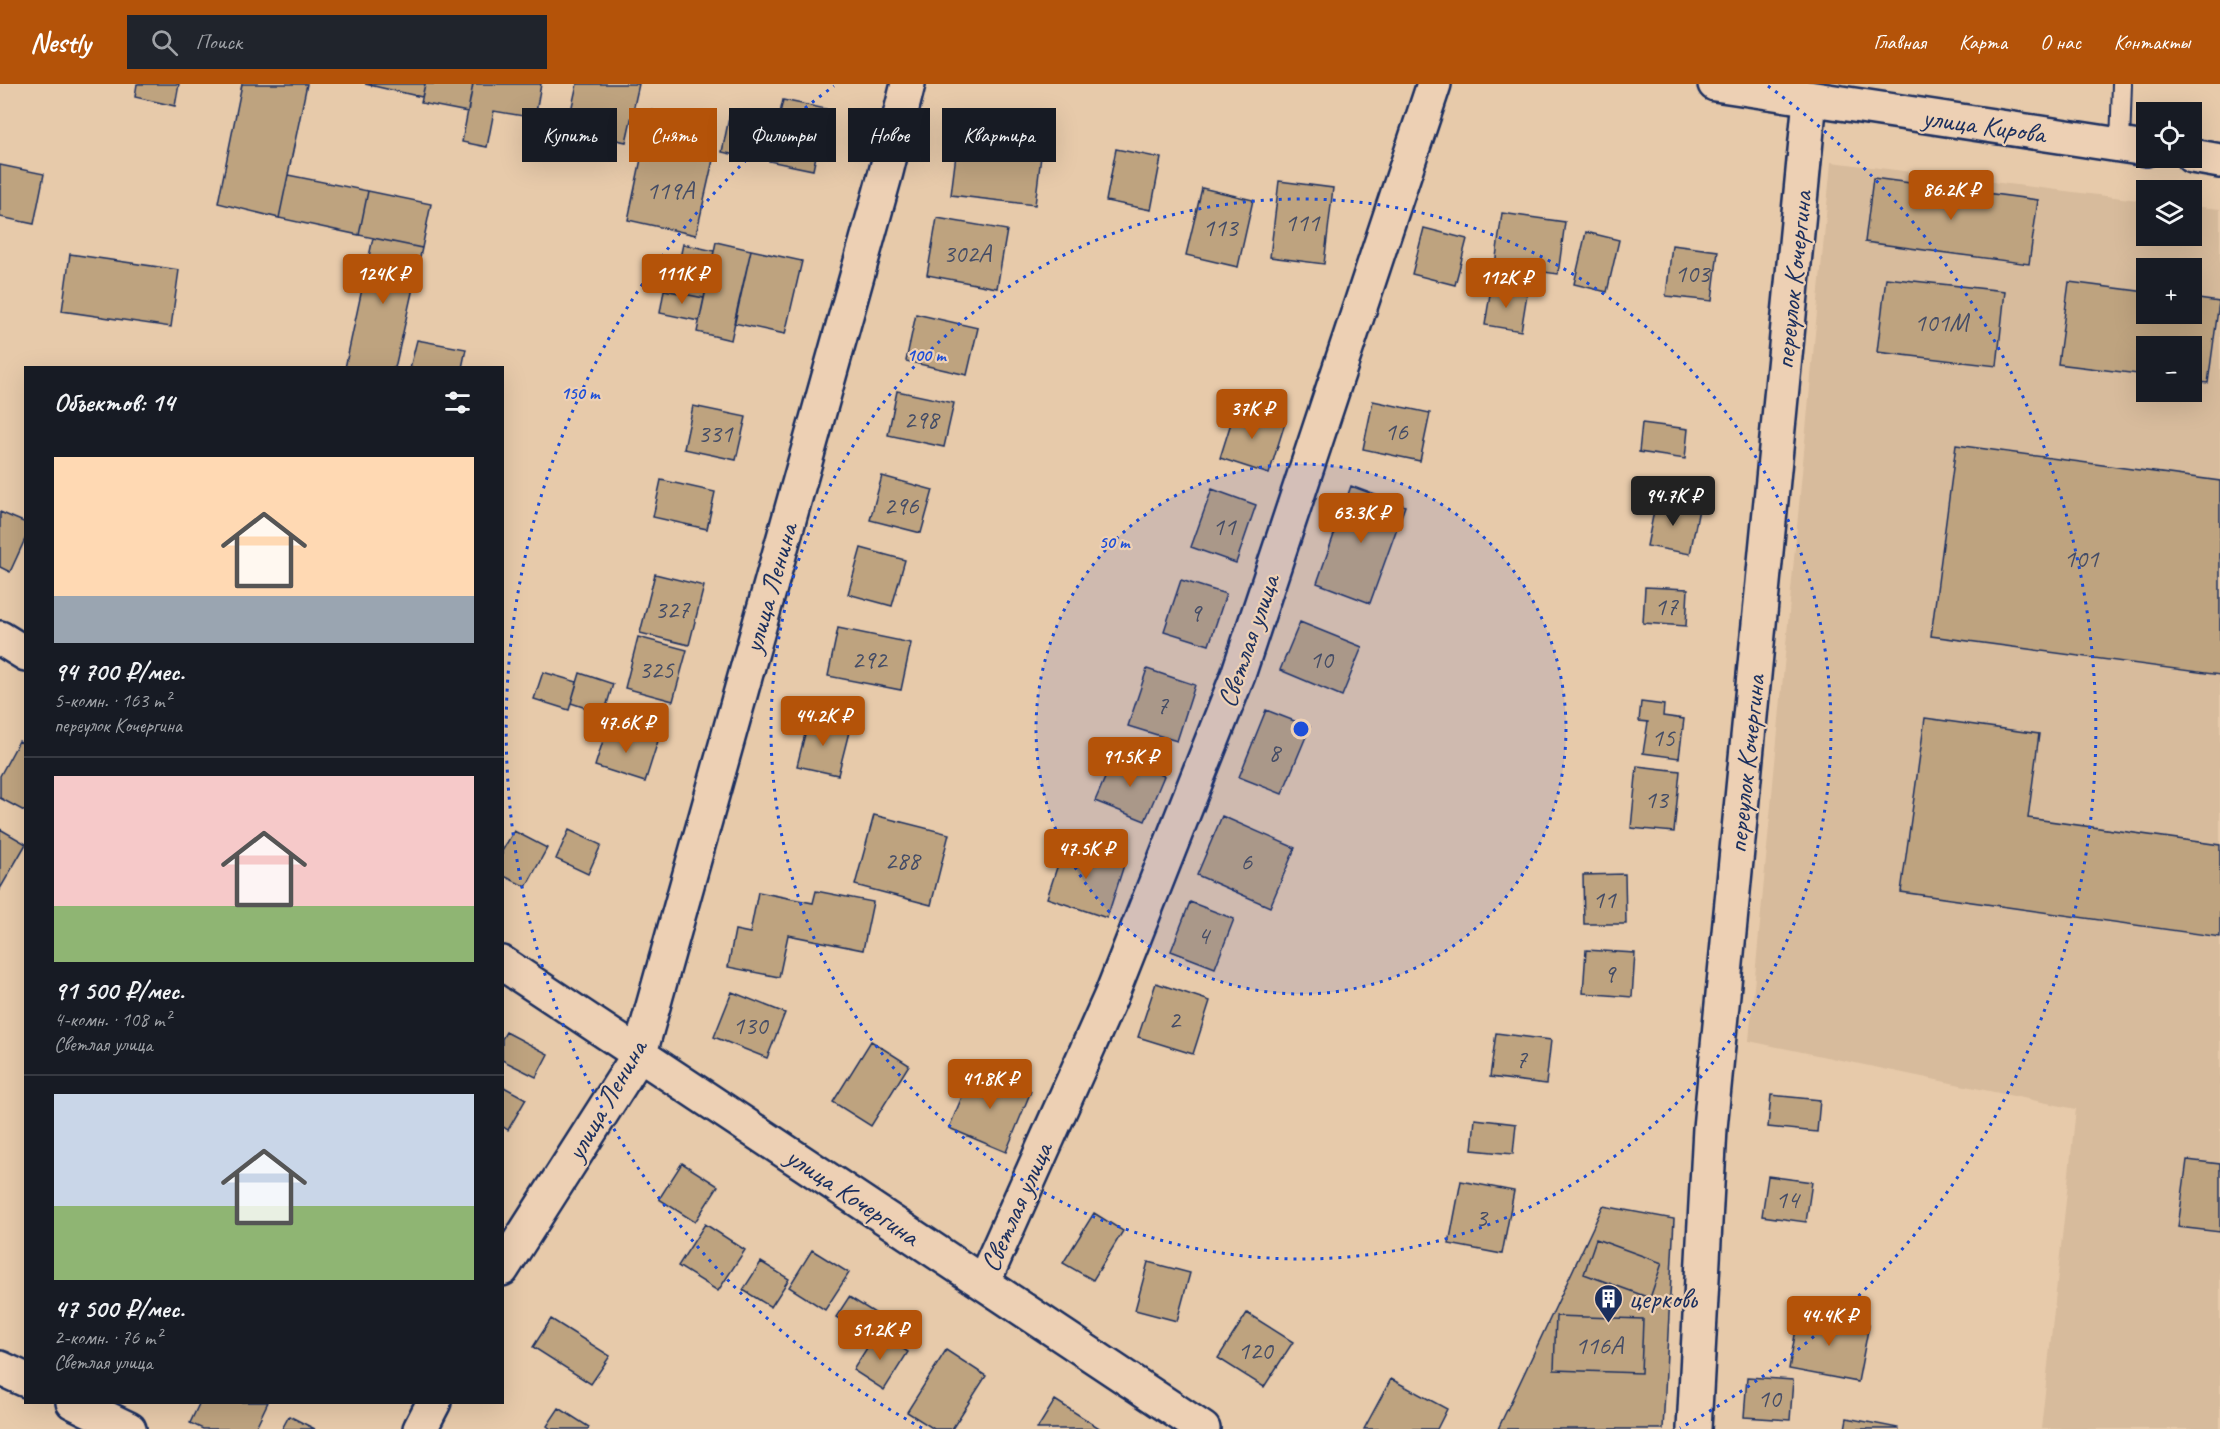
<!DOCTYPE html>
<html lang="ru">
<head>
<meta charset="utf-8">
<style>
	:root { --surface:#171b24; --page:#20242c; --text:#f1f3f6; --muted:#9ea1a6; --line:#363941; --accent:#b45309 }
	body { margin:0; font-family:Caveat,sans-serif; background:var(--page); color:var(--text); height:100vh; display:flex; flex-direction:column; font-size:22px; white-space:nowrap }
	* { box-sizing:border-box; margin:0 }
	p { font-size:20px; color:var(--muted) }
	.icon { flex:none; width:33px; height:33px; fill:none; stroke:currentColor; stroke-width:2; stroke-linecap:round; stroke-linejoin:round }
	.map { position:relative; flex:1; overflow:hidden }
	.sheet { position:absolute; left:24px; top:282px; width:480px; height:1038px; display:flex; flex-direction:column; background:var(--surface); border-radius:0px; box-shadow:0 6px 24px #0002 }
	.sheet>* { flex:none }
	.guide { position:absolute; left:522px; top:24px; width:570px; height:54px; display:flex; gap:12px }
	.fabs { position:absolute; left:2136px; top:18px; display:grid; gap:12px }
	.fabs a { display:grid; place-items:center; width:66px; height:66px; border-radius:0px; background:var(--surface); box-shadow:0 6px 24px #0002; font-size:30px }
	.price { position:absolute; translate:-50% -51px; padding:0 14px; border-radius:6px; background:var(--accent); color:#fff; font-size:20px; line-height:39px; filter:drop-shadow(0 2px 3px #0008) }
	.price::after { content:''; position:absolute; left:50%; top:36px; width:18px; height:14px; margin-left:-9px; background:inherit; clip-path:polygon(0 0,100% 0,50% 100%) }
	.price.active { background:#222; color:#fff }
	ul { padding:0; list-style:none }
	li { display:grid; align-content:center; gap:12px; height:318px; padding:0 30px }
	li+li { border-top:2px solid var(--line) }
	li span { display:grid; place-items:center; height:186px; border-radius:0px; color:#555 }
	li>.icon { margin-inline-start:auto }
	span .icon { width:108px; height:108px; fill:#fffc; stroke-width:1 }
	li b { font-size:26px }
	h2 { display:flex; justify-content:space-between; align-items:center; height:72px; padding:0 30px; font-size:26px }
	.tag { padding:0 21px; border-radius:0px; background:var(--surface); box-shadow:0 6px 24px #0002; font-size:21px; line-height:54px }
	.tag.active { background:var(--accent); color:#fff }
	header { display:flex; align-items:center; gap:36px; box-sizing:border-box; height:84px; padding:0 30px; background:var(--accent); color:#fff }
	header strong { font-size:28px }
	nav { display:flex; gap:33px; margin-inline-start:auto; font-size:21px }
	.search { width:420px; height:54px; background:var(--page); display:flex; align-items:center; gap:15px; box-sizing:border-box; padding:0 21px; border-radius:0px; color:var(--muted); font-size:22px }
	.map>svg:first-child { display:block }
	.built { fill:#d7bb9c; fill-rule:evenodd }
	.building { fill:#bea37f; stroke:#1b2f5e; stroke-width:1.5 }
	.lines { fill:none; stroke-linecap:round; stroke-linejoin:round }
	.service-casing { stroke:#1b2f5e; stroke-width:22 }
	.minor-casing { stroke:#1b2f5e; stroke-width:38 }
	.secondary-casing { stroke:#1b2f5e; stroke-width:38 }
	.service { stroke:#edd0b4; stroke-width:18 }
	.minor { stroke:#edd0b4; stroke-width:33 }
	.secondary { stroke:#edd0b4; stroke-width:33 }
	.ring { fill:none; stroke:#1d4ed8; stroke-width:3; stroke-dasharray:3 6 }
	.labels { text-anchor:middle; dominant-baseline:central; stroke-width:4.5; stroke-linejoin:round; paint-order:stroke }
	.number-label { font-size:26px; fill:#444c66 }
	.street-label { font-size:28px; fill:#1b2f5e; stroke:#edd0b4 }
	.poi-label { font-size:28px; fill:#1b2f5e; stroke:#edd0b4; text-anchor:start }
	.centre { fill:#1d4ed8; stroke:#edd0b4; stroke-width:3 }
	.ring-label { font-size:18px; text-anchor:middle; font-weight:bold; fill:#1d4ed8; stroke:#edd0b4; stroke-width:4.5; stroke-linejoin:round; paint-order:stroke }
</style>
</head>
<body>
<header>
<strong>Nestly</strong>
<div class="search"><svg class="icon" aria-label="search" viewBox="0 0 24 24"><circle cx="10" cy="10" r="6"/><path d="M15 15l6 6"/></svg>Поиск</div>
<nav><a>Главная</a><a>Карта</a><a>О нас</a><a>Контакты</a></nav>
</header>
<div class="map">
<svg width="2220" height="1345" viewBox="0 0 2220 1345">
	<rect width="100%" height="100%" fill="#e7caaa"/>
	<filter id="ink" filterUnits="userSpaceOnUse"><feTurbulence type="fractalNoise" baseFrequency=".0167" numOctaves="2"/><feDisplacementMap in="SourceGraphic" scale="12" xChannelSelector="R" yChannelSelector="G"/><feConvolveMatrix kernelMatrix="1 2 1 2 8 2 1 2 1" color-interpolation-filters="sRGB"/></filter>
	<g filter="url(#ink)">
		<path class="built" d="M 1831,78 L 2146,117 L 2146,152 L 2192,152 L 2192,122 L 2220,125 L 2220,1345 L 2041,1345 L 2076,1025 L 1749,957 ZM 2146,184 L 2192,184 L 2192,230 L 2146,230 ZM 2146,262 L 2192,262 L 2192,308 L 2146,308 Z"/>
		<path class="building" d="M 137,0 L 179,0 L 175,22 L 135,13 Z
			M 242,0 L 307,0 L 279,134 L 218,119 Z
			M 365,0 L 425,0 L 422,13 Z
			M 425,0 L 473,0 L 468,28 L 421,19 Z
			M 473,0 L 541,0 L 535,34 L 494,27 L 487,63 L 462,58 Z
			M 577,0 L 639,0 L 626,58 L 567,45 Z
			M 783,16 L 826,25 L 813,86 L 769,77 Z
			M 651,26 L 682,33 L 675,67 L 644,60 Z
			M 730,29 L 763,36 L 754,75 L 722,68 Z
			M 960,38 L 1044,48 L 1035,121 L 951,111 Z
			M 644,61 L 713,76 L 696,151 L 628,136 Z
			M 1116,65 L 1161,74 L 1151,126 L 1106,117 Z
			M 0,81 L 44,90 L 34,140 L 0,133 Z
			M 288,91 L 368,107 L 359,151 L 279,134 Z
			M 1873,94 L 2038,116 L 2029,180 L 1865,158 Z
			M 1279,97 L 1333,104 L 1324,180 L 1270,173 Z
			M 1202,104 L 1253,116 L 1238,183 L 1186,171 Z
			M 368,107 L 431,120 L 422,164 L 359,151 Z
			M 1502,129 L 1565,138 L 1558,190 L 1495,181 Z
			M 937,134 L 1007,146 L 997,204 L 927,191 Z
			M 1424,144 L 1467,155 L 1455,201 L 1412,190 Z
			M 1586,148 L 1619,156 L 1607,208 L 1574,200 Z
			M 373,154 L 422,164 L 395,284 L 345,284 Z
			M 716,158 L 751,166 L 731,256 L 697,248 Z
			M 683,160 L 714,167 L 709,190 L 678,183 Z
			M 1672,161 L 1718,167 L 1712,217 L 1666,212 Z
			M 751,166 L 802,177 L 785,250 L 734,239 Z
			M 70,170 L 179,186 L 171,243 L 62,227 Z
			M 670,181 L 709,190 L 704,214 L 664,206 Z
			M 1886,194 L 2005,207 L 1997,282 L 1877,268 Z
			M 2069,198 L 2146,208 L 2146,230 L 2192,230 L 2192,214 L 2219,218 L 2208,299 L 2192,297 L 2192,262 L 2146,262 L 2146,291 L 2058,280 Z
			M 1491,204 L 1527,210 L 1521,247 L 1485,241 Z
			M 664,206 L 704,214 L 699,237 L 660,229 Z
			M 916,230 L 978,244 L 967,291 L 906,277 Z
			M 417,256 L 466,265 L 462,284 L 410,284 Z
			M 897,307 L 954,319 L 944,363 L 888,351 Z
			M 1373,317 L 1430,329 L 1420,377 L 1363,365 Z
			M 693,322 L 746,333 L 736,376 L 684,365 Z
			M 1236,323 L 1285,339 L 1269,390 L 1220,374 Z
			M 1642,339 L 1688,345 L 1685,375 L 1639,368 Z
			M 1956,361 L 2220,397 L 2220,591 L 1931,552 Z
			M 882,392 L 933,406 L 921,449 L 870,436 Z
			M 661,396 L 715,408 L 707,445 L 653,433 Z
			M 1351,402 L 1405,422 L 1370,519 L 1317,499 Z
			M 1212,405 L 1256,421 L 1236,479 L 1191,463 Z
			M 1656,417 L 1699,425 L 1690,470 L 1647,462 Z
			M 0,428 L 26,439 L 26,453 L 10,488 L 0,483 Z
			M 861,464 L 905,476 L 892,522 L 848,510 Z
			M 655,490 L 704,502 L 689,561 L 640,549 Z
			M 1181,496 L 1226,510 L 1209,561 L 1164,547 Z
			M 1645,503 L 1688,505 L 1686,542 L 1643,539 Z
			M 1300,538 L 1362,563 L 1342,612 L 1280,586 Z
			M 838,544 L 911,559 L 901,606 L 828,592 Z
			M 638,553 L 687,566 L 673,617 L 625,604 Z
			M 1147,585 L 1195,601 L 1177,657 L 1128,642 Z
			M 543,588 L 577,598 L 569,626 L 534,615 Z
			M 580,589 L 613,600 L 604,630 L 571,619 Z
			M 1641,618 L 1664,621 L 1663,632 L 1684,635 L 1679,674 L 1643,669 L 1648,638 L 1639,637 Z
			M 1266,626 L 1310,643 L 1282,710 L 1239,693 Z
			M 809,634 L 850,644 L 838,691 L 797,682 Z
			M 1925,634 L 2039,650 L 2028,734 L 2220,761 L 2220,853 L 1901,808 Z
			M 608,641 L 658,657 L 645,698 L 595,682 Z
			M 19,657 L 26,661 L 26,728 L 0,714 L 0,692 Z
			M 1115,671 L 1164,692 L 1145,737 L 1095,717 Z
			M 1637,682 L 1680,687 L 1674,748 L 1631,744 Z
			M 874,731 L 949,750 L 931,821 L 855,801 Z
			M 1222,732 L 1295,764 L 1270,823 L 1197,791 Z
			M 0,745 L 26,760 L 0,805 Z
			M 569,746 L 601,761 L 588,790 L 556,775 Z
			M 514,747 L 547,764 L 526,803 L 502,791 L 502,767 Z
			M 1065,759 L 1125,778 L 1107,834 L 1047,814 Z
			M 1625,790 L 1626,840 L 1584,840 L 1583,791 Z
			M 816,807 L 873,818 L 863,866 L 788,851 L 779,893 L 728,883 L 735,846 L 750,849 L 758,808 L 813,819 Z
			M 1190,818 L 1234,835 L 1215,884 L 1171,867 Z
			M 1586,866 L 1635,869 L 1632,913 L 1583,909 Z
			M 1156,899 L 1210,917 L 1193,970 L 1138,953 Z
			M 732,908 L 785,929 L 767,974 L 714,953 Z
			M 506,948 L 548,970 L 536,993 L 502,976 L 502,955 Z
			M 1496,949 L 1551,956 L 1546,1000 L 1490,993 Z
			M 871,957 L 909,981 L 871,1042 L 833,1018 Z
			M 974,984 L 1031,1007 L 1006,1068 L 949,1044 Z
			M 502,1002 L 526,1015 L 508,1046 L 502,1042 Z
			M 1771,1011 L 1820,1016 L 1817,1048 L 1768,1043 Z
			M 1475,1035 L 1516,1040 L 1513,1070 L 1472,1066 Z
			M 2187,1076 L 2220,1080 L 2220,1148 L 2178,1143 Z
			M 682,1079 L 718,1102 L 695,1138 L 659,1115 Z
			M 1768,1092 L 1812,1098 L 1806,1138 L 1762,1132 Z
			M 1461,1097 L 1514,1107 L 1502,1170 L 1449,1160 Z
			M 1603,1122 L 1674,1135 L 1663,1345 L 1498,1345 Z
			M 1094,1129 L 1123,1147 L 1093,1196 L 1063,1179 Z
			M 705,1140 L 745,1166 L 718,1207 L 678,1182 Z
			M 1596,1155 L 1662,1179 L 1650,1214 L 1584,1190 Z
			M 812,1166 L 849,1189 L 825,1226 L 789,1203 Z
			M 761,1178 L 789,1195 L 771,1223 L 743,1206 Z
			M 1148,1178 L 1190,1189 L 1177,1237 L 1135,1226 Z
			M 849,1213 L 875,1229 L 862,1249 L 836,1233 Z
			M 1799,1228 L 1869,1241 L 1858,1298 L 1789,1285 Z
			M 1247,1229 L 1293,1258 L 1264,1303 L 1218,1274 Z
			M 1556,1232 L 1643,1235 L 1641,1289 L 1554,1286 Z
			M 551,1235 L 610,1272 L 591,1300 L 533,1263 Z
			M 877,1248 L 908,1268 L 884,1306 L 853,1286 Z
			M 946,1266 L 986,1292 L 952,1345 L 934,1345 L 907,1328 Z
			M 1747,1293 L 1793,1296 L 1790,1336 L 1744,1333 Z
			M 1391,1295 L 1447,1325 L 1437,1345 L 1364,1345 Z
			M 1055,1316 L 1101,1345 L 1037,1345 Z
			M 200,1318 L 268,1318 L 255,1345 L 203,1345 L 190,1339 Z
			M 559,1324 L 589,1343 L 588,1345 L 551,1345 L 547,1342 Z
			M 289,1332 L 315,1345 L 282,1345 Z
			M 1847,1334 L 1898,1344 L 1898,1345 L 1845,1345 Z"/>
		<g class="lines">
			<defs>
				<path id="service" d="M 2120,61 L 2122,0"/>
				<path id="minor" d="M 0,554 L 26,570
					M 502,879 L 1203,1345
					M 502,1185 L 640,969 L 886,88 L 908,0
					M 983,1199 L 1111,912 L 1238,591 L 1434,0
					M 0,1284 L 26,1296
					M 73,1318 L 129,1345
					M 420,1345 L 434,1318
					M 1694,1345 L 1710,1044 L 1810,15"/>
				<path id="secondary" d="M 1715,0 L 2146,65
					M 2192,72 L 2220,77"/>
			</defs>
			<use href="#service" class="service-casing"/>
			<use href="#minor" class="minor-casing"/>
			<use href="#secondary" class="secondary-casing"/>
			<use href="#service" class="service"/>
			<use href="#minor" class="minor"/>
			<use href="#secondary" class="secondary"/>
		</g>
	</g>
	<circle cx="1301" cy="645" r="265" fill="#1d4ed8" fill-opacity=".12"/>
	<g class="ring">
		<circle cx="1301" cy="645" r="265"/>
		<circle cx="1301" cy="645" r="530"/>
		<path d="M922 1344A795 795 0 0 1 834 2M1768 2A795 795 0 0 1 1680 1344"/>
	</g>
	<defs>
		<symbol id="building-pin" viewBox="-11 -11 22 30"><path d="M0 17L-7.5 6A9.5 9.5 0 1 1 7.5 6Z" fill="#1b2f5e" stroke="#edd0b4"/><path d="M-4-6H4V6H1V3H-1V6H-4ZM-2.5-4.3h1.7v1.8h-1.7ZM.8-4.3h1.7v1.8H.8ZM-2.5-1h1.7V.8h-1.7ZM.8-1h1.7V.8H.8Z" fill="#fff"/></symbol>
	</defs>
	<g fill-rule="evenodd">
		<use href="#building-pin" x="1592" y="1198" width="33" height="45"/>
	</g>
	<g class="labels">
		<g class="number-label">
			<text x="670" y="106">119А</text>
			<text x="1302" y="138">111</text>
			<text x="1220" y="143">113</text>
			<text x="967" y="169">302А</text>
			<text x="1692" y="189">103</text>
			<text x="1941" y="238">101М</text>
			<text x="921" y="335">298</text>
			<text x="1396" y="347">16</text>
			<text x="715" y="349">331</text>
			<text x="901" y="421">296</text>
			<text x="1224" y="442">11</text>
			<text x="2081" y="474">101</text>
			<text x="1666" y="522">17</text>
			<text x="672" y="525">327</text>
			<text x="1195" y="528">9</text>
			<text x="869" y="575">292</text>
			<text x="1321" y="575">10</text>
			<text x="656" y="585">325</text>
			<text x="1162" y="621">7</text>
			<text x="1663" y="653">15</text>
			<text x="1274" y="668">8</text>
			<text x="1656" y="715">13</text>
			<text x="902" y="776">288</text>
			<text x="1246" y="777">6</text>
			<text x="1604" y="815">11</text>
			<text x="1203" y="851">4</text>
			<text x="1609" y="889">9</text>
			<text x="1174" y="935">2</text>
			<text x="750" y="941">130</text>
			<text x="1521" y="975">7</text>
			<text x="1787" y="1115">14</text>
			<text x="1481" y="1133">3</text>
			<text x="1599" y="1261">116А</text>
			<text x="1255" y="1266">120</text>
			<text x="1769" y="1314">10</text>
		</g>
		<g class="street-label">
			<text transform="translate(1984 41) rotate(8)">улица Кирова</text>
			<text transform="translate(1793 196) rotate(-84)">переулок Кочергина</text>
			<text transform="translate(770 504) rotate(-74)">улица Ленина</text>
			<text transform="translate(1248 557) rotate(-71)">Светлая улица</text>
			<text transform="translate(1746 680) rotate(-84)">переулок Кочергина</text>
			<text transform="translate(606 1016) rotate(-60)">улица Ленина</text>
			<text transform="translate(853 1112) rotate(34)">улица Кочергина</text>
			<text transform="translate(1016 1123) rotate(-66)">Светлая улица</text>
		</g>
		<g class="poi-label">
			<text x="1629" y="1214">церковь</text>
		</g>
	</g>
	<circle cx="1301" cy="645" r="9" class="centre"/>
	<g class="ring-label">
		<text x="926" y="277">100 m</text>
		<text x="580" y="315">150 m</text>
		<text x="1114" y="464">50 m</text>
	</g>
</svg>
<div class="fabs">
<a><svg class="icon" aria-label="locate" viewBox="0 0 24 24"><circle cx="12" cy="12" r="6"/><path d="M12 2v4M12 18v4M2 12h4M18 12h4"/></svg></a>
<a><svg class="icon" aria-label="layers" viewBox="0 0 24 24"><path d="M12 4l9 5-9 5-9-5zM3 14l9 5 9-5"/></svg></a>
<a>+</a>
<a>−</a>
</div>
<b class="price" style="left:1951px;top:137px">86.2K ₽</b>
<b class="price" style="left:383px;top:221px">124K ₽</b>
<b class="price" style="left:682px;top:221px">111K ₽</b>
<b class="price" style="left:1506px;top:225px">112K ₽</b>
<b class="price" style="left:1252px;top:356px">37K ₽</b>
<b class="price active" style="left:1673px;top:443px">94.7K ₽</b>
<b class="price" style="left:1361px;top:460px">63.3K ₽</b>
<b class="price" style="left:823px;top:663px">44.2K ₽</b>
<b class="price" style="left:626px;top:670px">47.6K ₽</b>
<b class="price" style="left:1130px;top:704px">91.5K ₽</b>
<b class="price" style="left:1086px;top:796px">47.5K ₽</b>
<b class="price" style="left:990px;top:1026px">41.8K ₽</b>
<b class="price" style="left:1829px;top:1263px">44.4K ₽</b>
<b class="price" style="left:880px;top:1277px">51.2K ₽</b>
<div class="guide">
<a class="tag">Купить</a>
<a class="tag active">Снять</a>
<a class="tag">Фильтры</a>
<a class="tag">Новое</a>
<a class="tag">Квартира</a>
</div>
<section class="sheet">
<h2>Объектов: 14<svg class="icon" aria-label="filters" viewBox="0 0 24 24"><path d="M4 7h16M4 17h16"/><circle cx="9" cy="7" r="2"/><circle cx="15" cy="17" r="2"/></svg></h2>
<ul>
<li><span style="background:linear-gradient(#ffd9b3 75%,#9aa5b1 0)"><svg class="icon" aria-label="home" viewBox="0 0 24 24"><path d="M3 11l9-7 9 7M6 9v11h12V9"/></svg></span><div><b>94 700 ₽/мес.</b><p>5-комн. · 163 m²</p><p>переулок Кочергина</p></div></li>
<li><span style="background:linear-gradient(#f6c9c9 70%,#8fb573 0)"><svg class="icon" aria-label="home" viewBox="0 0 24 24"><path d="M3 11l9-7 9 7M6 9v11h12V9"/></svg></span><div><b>91 500 ₽/мес.</b><p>4-комн. · 108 m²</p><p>Светлая улица</p></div></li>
<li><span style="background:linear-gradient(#c9d6e8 60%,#8fb573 0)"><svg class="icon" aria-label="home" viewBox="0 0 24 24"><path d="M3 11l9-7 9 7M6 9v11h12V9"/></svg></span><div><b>47 500 ₽/мес.</b><p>2-комн. · 76 m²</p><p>Светлая улица</p></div></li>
</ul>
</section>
</div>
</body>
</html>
